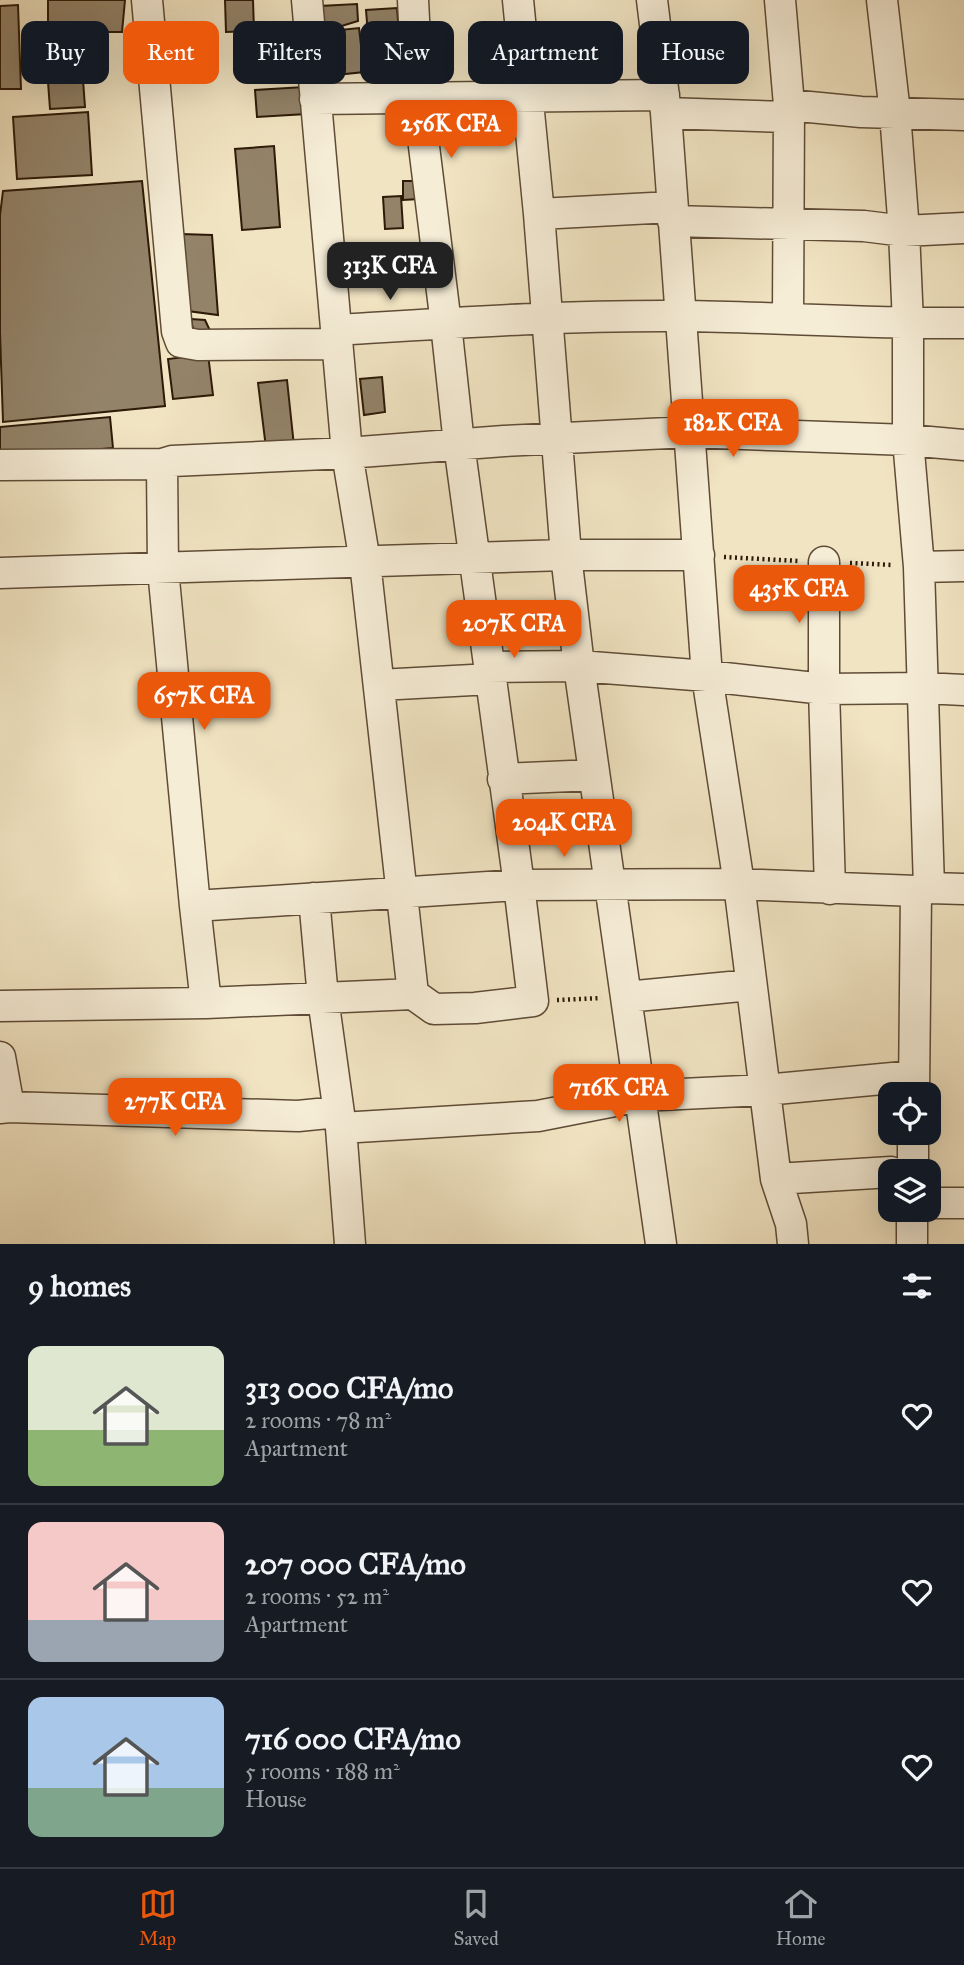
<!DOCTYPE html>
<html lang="en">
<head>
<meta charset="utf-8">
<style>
	:root { --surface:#171b24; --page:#20242c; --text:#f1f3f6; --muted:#9ea1a6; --line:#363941; --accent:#ea580c }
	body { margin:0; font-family:"IM FELL Great Primer",serif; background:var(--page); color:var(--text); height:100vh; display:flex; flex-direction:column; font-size:26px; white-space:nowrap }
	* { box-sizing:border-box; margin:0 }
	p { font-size:23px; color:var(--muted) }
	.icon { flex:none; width:38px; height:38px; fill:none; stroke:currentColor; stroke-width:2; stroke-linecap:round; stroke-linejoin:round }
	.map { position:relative; height:1244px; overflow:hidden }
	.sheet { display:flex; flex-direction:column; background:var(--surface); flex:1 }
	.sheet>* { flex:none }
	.guide { position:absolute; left:21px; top:21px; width:922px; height:63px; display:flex; gap:14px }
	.controls { position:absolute; left:878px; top:1082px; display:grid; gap:14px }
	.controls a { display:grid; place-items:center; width:63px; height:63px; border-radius:14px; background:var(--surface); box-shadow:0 7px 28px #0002; font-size:35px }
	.price { position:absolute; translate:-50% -60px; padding:0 16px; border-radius:14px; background:var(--accent); color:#fff; font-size:23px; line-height:46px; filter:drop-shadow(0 2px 4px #0008) }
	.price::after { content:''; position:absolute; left:50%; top:42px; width:21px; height:16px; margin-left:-10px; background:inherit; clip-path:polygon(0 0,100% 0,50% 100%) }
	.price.current { background:#222; color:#fff }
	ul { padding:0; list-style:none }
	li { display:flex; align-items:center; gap:21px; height:175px; padding:0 28px }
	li+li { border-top:2px solid var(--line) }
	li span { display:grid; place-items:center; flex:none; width:196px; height:140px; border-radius:14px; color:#555 }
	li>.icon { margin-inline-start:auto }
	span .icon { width:84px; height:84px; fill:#fffc; stroke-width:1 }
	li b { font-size:30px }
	h2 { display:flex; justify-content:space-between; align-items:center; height:84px; padding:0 28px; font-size:30px }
	.pill { padding:0 24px; border-radius:14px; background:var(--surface); box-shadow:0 7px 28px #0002; font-size:24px; line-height:63px }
	.pill.current { background:var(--accent); color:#fff }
	.dock { display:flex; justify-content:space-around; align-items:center; height:98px; border-top:2px solid var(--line); background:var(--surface); font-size:19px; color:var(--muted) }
	.dock a { display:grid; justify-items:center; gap:4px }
	.dock .current { color:var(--accent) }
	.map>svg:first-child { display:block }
	.building { fill:#938369; stroke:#2e1a08; stroke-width:2 }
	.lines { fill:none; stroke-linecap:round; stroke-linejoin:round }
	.minor-casing { stroke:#5f4c36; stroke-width:33 }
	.path { stroke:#2e1a08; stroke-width:4.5; stroke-dasharray:2 3.5; stroke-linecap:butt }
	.minor { stroke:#f6edd7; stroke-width:30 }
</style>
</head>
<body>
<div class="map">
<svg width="964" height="1244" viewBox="0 0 964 1244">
	<rect width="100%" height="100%" fill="#f1e4c2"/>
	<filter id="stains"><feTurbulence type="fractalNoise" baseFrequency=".00286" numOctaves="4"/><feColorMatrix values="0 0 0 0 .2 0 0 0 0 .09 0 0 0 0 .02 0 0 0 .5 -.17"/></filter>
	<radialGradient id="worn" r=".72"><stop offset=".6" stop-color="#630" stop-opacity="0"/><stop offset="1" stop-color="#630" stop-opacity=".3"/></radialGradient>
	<path class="building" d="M 48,0 L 125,0 L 122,32 L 48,32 Z
		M 225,0 L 253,0 L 254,31 L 226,32 Z
		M 357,4 L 358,21 L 322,32 L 320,6 Z
		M 18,5 L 21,89 L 0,89 L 0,6 Z
		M 397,8 L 400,45 L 369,47 L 366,10 Z
		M 359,28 L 364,72 L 327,76 L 322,32 Z
		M 83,80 L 85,107 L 50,109 L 48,82 Z
		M 304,87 L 306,114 L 257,117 L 255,90 Z
		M 88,112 L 92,175 L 17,179 L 13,117 Z
		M 274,146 L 280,227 L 242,230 L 235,149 Z
		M 142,181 L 165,406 L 3,422 L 0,333 L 0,215 L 3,191 Z
		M 403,181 L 418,181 L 419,199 L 403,200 Z
		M 401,196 L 403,228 L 385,229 L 383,197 Z
		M 181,234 L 212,235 L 218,315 L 188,311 Z
		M 191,319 L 205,320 L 213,337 L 195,340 Z
		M 208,354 L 213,395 L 173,399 L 168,359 Z
		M 382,377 L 385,412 L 364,415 L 360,379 Z
		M 287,380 L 294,446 L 266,448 L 258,383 Z
		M 110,417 L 113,448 L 0,458 L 0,427 Z"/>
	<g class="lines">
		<defs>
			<path id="minor" d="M 147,0 L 177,331 L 181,342 L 198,345 L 337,344
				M 307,0 L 347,453 L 365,562 L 413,994
				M 518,0 L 539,214 L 566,555 L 579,666 L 661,1244
				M 652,0 L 666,113 L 707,676 L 739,884 L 776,1179 L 791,1224 L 793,1244
				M 780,0 L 789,105 L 788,318
				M 882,0 L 895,113 L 904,231 L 908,323 L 908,440 L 919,567 L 929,888
				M 315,99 L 664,95
				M 789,105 L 861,112 L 964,115
				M 666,113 L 788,117
				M 539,214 L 671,207
				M 673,221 L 864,226 L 904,231 L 964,228
				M 336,330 C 451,323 566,315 682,316 C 776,317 870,324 964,323
				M 162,464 L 163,569 L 195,906 L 206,1003
				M 0,465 L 162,464 L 172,461 L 347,453 L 504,441 L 689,432 L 908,440 L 964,445
				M 824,562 L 824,689 L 830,889
				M 919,567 L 964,566
				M 0,573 L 566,555 L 699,555
				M 489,667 L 579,666 L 707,676 L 824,689 L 924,688 L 964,690
				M 379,685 L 491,679
				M 503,779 L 594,775
				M 314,898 L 323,998 L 341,1128 L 350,1244
				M 195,906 L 519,885 L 739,884 L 916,891 L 929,888 L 964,889
				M 626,997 L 751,985
				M 0,1006 L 206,1003 L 413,994 L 434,1009 L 475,1008 L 533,1001 L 519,885 L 459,444 L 446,324 L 418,98 L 413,0
				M 0,1057 L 9,1107 L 0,1108
				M 914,1094 L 916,891
				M 9,1107 L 298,1116 L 338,1112
				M 341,1128 L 538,1116 L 640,1096 L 765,1090 L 914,1076
				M 913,1171 L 913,1132
				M 776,1179 L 891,1172
				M 929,1203 L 964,1203
				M 912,1209 L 912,1244"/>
		</defs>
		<use href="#minor" class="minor-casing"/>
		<path class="path" d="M 724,557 L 799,561
			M 850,563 L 893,565
			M 557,1000 L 601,998"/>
		<use href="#minor" class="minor"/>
	</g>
	<rect width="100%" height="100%" filter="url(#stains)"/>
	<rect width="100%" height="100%" fill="url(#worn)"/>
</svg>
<div class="controls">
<a><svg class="icon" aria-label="locate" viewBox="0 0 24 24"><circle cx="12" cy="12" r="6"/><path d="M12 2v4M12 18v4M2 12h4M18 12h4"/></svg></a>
<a><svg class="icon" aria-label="layers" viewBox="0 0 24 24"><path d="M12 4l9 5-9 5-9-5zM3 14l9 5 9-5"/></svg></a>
</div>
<b class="price" style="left:451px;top:160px">256K CFA</b>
<b class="price current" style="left:390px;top:302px">313K CFA</b>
<b class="price" style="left:733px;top:459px">182K CFA</b>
<b class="price" style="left:799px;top:625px">435K CFA</b>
<b class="price" style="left:514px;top:660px">207K CFA</b>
<b class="price" style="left:204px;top:732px">657K CFA</b>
<b class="price" style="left:564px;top:859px">204K CFA</b>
<b class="price" style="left:619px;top:1124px">716K CFA</b>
<b class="price" style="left:175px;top:1138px">277K CFA</b>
<div class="guide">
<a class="pill">Buy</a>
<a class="pill current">Rent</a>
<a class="pill">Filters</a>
<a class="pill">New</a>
<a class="pill">Apartment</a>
<a class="pill">House</a>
</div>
</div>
<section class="sheet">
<h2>9 homes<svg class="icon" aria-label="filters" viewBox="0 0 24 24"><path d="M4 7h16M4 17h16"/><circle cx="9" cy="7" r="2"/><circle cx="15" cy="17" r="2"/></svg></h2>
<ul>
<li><span style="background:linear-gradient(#dfe7d0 60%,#8fb573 0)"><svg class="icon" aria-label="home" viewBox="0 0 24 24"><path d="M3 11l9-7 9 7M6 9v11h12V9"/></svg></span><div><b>313 000 CFA/mo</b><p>2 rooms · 78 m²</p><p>Apartment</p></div><svg class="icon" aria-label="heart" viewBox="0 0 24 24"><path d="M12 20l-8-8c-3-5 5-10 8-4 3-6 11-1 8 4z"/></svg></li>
<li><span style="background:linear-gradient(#f6c9c9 70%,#9aa5b1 0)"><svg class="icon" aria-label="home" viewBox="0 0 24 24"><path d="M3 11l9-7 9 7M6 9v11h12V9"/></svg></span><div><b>207 000 CFA/mo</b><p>2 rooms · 52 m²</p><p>Apartment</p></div><svg class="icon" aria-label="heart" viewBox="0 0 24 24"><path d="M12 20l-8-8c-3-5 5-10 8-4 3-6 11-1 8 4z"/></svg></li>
<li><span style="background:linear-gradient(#a9c7e8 65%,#7fa58c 0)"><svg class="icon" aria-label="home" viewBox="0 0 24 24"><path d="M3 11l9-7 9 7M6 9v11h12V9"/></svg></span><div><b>716 000 CFA/mo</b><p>5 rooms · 188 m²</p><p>House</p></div><svg class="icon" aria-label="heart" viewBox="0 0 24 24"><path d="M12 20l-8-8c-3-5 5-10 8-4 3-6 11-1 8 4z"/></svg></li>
</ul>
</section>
<nav class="dock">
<a class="current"><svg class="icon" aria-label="map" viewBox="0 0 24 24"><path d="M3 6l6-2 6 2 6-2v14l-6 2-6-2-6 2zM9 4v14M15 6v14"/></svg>Map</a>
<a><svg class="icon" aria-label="saved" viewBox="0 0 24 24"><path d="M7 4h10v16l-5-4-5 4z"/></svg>Saved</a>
<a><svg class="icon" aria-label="home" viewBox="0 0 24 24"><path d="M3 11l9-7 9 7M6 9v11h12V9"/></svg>Home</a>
</nav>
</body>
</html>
